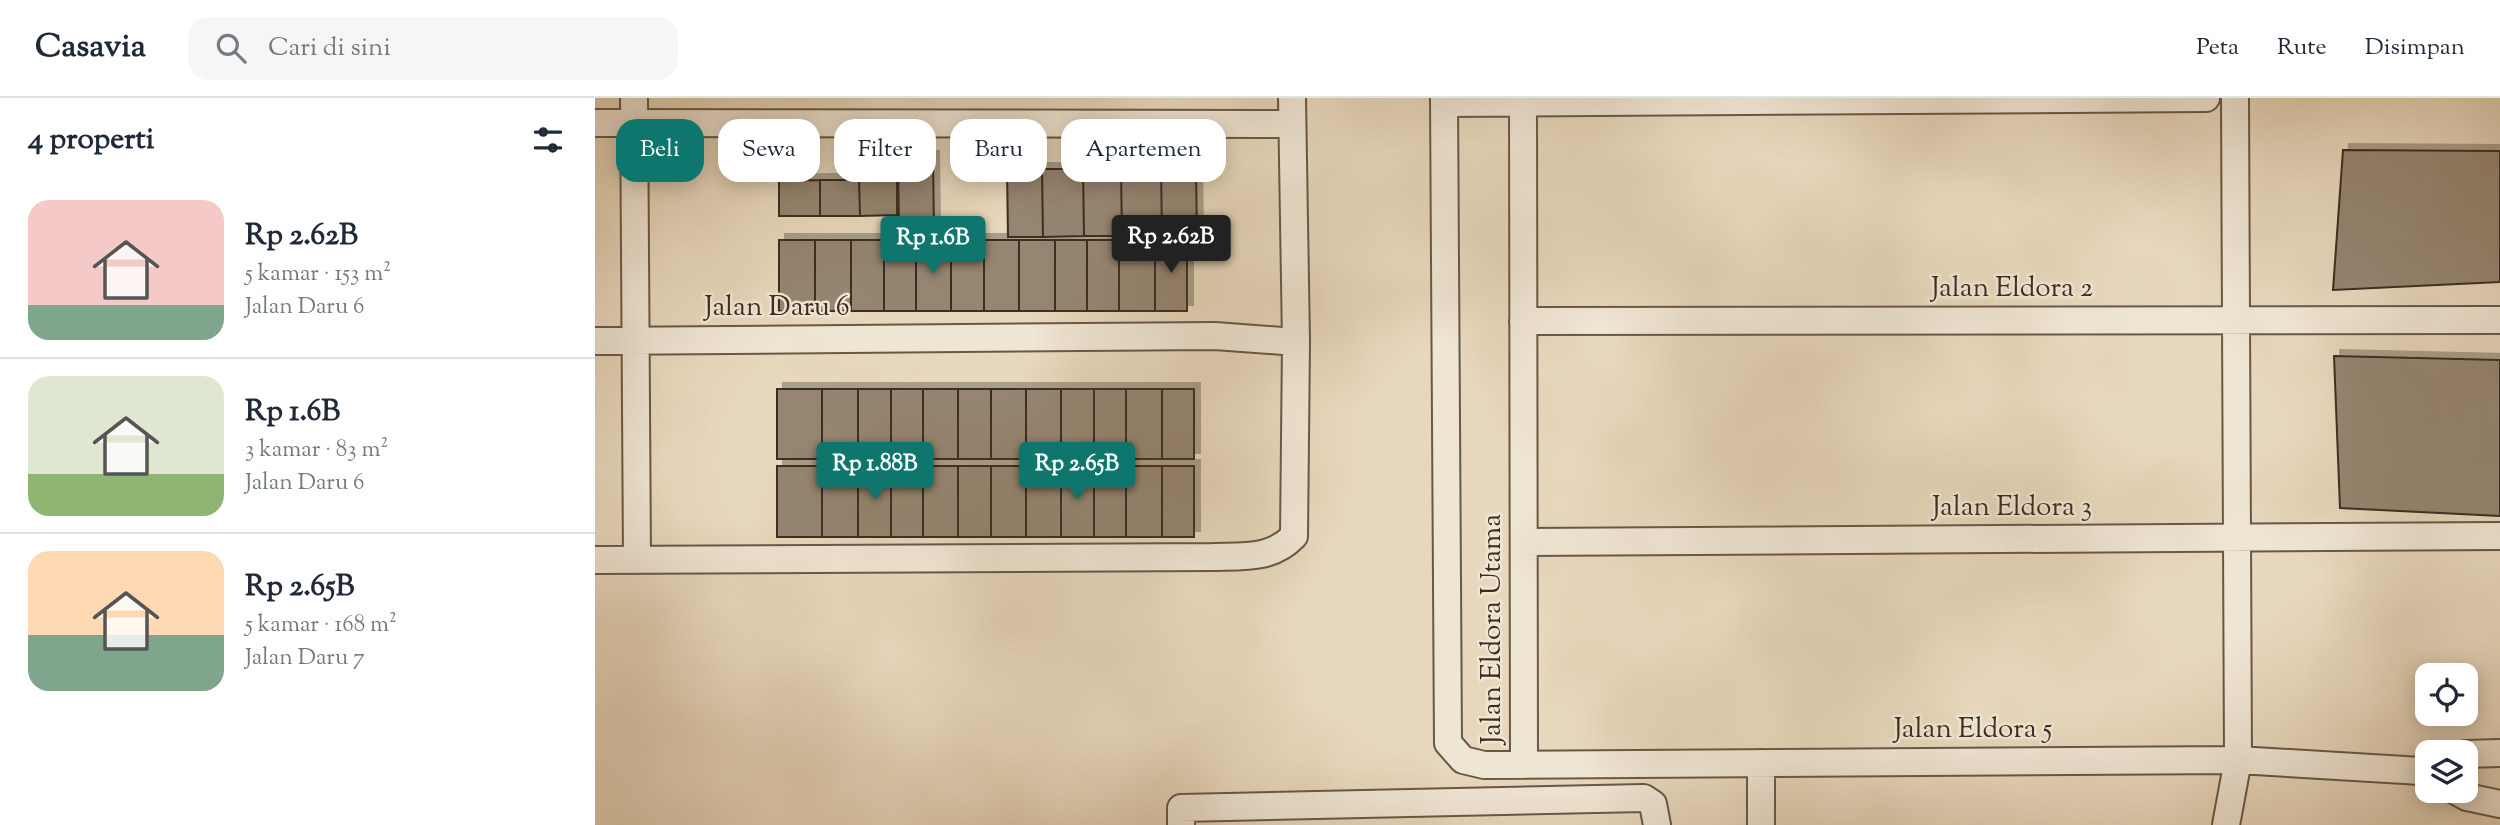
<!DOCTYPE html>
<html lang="id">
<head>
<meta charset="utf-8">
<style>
	:root { --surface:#fff; --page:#f6f6f7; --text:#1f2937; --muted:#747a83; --line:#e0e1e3; --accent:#0f766e }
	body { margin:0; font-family:"Sorts Mill Goudy",serif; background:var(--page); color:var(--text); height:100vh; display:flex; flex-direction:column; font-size:26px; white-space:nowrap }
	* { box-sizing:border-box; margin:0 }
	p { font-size:23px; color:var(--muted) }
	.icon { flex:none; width:38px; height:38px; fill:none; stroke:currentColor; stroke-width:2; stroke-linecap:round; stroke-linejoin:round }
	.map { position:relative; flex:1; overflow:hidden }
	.sheet { display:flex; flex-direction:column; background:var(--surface); width:595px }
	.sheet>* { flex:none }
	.hud { position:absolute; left:21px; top:21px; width:665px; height:63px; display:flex; gap:14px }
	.fabs { position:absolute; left:1820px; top:565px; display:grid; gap:14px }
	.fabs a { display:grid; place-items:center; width:63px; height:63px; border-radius:14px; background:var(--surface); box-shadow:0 4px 18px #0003; font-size:35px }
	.price { position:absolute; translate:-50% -60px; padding:0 16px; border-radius:7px; background:var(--accent); color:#fff; font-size:23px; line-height:46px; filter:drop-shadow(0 2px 4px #0008) }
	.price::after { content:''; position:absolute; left:50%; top:42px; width:21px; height:16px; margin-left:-10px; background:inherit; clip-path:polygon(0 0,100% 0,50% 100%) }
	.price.current { background:#222; color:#fff }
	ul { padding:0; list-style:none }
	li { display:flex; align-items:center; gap:21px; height:175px; padding:0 28px }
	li+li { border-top:2px solid var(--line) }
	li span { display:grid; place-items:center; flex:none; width:196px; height:140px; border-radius:21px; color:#555 }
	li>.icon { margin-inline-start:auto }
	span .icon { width:84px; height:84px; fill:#fffc; stroke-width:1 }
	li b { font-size:30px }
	h2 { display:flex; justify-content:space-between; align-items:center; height:84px; padding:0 28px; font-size:30px }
	.chip { padding:0 24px; border-radius:21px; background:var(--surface); box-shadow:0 4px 18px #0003; font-size:24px; line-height:63px }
	.chip.current { background:var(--accent); color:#fff }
	header { display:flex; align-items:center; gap:42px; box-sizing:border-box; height:98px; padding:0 35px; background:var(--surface); border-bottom:2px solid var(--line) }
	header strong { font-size:33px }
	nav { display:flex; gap:38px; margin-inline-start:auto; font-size:24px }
	.search { width:490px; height:63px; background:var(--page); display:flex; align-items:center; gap:18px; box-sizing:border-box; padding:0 24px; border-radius:21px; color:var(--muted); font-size:26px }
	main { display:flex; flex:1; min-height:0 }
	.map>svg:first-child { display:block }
	.building { fill:#958571; stroke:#3d2d20; stroke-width:2; filter:url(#shadow) }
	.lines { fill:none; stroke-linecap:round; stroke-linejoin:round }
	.minor-casing { stroke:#685847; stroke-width:30 }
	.minor { stroke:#efe5d3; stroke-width:26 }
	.labels { text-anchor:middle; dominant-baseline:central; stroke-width:5; stroke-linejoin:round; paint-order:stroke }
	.street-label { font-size:28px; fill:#3d2d20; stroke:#efe5d3 }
</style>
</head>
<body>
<header>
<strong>Casavia</strong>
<div class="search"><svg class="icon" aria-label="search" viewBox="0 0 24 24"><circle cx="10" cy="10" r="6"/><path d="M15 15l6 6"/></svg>Cari di sini</div>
<nav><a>Peta</a><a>Rute</a><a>Disimpan</a></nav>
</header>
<main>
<section class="sheet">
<h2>4 properti<svg class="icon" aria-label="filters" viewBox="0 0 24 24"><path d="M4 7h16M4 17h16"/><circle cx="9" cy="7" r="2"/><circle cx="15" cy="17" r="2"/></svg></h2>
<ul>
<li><span style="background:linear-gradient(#f6c9c9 75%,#7fa58c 0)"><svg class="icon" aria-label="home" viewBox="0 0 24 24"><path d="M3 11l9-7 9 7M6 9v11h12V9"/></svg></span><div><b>Rp 2.62B</b><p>5 kamar · 153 m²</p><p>Jalan Daru 6</p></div></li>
<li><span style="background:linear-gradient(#dfe7d0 70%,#8fb573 0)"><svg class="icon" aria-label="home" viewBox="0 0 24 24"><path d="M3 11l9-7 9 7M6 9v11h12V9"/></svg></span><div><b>Rp 1.6B</b><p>3 kamar · 83 m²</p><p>Jalan Daru 6</p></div></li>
<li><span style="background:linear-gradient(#ffd9b3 60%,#7fa58c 0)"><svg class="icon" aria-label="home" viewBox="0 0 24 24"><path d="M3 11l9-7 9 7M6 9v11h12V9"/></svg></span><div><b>Rp 2.65B</b><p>5 kamar · 168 m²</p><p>Jalan Daru 7</p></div></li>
</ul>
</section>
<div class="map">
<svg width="1905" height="727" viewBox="0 0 1905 727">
	<defs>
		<filter id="shadow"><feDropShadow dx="6" dy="-6" stdDeviation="0" flood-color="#0004"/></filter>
	</defs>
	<rect width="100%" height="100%" fill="#e7d7bc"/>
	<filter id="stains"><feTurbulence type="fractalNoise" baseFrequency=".00286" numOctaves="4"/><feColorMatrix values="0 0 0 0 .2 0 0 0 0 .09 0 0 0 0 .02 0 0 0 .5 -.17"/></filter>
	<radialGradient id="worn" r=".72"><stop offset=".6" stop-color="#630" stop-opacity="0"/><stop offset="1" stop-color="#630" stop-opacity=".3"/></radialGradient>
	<path class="building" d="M 1748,52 L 1905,53 L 1905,184 L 1738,192 Z
		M 338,59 L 339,131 L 304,132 L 303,60 Z
		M 566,70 L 601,70 L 602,137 L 567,138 Z
		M 566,70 L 567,138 L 527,138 L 526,71 Z
		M 412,71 L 447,71 L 448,139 L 413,139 Z
		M 447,71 L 488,71 L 489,138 L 448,139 Z
		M 488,71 L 526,71 L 527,138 L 489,138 Z
		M 225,82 L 225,118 L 184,118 L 184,83 Z
		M 225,82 L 264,82 L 265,118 L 225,118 Z
		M 264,82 L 302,82 L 302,117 L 265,118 Z
		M 184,142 L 220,142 L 220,213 L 184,213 Z
		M 220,142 L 256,142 L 256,213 L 220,213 Z
		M 256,142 L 289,142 L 289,213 L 256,213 Z
		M 289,142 L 321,142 L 321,213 L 289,213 Z
		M 321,142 L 356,142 L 356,213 L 321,213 Z
		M 356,142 L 389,142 L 389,213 L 356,213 Z
		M 389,142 L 424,142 L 424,213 L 389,213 Z
		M 424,142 L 460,142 L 460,213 L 424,213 Z
		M 460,142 L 492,142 L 492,213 L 460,213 Z
		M 492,142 L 524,142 L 524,213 L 492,213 Z
		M 524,142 L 560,142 L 560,213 L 524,213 Z
		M 560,142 L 592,142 L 592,213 L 560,213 Z
		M 1739,258 L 1905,262 L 1905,418 L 1745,410 Z
		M 182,291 L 227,291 L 227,361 L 182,361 Z
		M 227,291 L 263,291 L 263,361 L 227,361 Z
		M 263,291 L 296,291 L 296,361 L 263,361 Z
		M 296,291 L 328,291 L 328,361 L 296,361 Z
		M 328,291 L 363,291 L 363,361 L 328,361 Z
		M 363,291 L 396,291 L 396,361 L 363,361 Z
		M 396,291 L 431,291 L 431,361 L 396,361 Z
		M 431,291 L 466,291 L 466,361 L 431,361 Z
		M 466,291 L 499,291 L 499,361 L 466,361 Z
		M 499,291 L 531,291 L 531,361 L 499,361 Z
		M 531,291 L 567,291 L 567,361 L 531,361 Z
		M 567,291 L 599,291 L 599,361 L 567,361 Z
		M 182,368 L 227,368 L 227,439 L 182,439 Z
		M 227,368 L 263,368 L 263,439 L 227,439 Z
		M 263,368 L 296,368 L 296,439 L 263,439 Z
		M 296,368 L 328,368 L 328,439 L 296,439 Z
		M 328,368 L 363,368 L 363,439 L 328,439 Z
		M 363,368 L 396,368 L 396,439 L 363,439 Z
		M 396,368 L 431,368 L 431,439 L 396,439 Z
		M 431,368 L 466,368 L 466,439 L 431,439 Z
		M 466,368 L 499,368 L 499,439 L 466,439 Z
		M 499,368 L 531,368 L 531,439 L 499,439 Z
		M 531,368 L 567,368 L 567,439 L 531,439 Z
		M 567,368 L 599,368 L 599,439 L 567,439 Z"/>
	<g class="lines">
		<defs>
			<path id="minor" d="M 39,0 L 42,461
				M 849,0 L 853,645 L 868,662 L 889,667 L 1643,662 L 1826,673 L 1832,671
				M 928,0 L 929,667
				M 849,5 L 1611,0
				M 0,25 L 697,26
				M 928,223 L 1905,222
				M 0,243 L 620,238 L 701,244
				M 929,444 L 1905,438
				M 0,462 L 617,459 C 648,458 676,462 699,438 L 701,244 L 697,0
				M 1871,656 L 1905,655
				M 1166,665 L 1166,727
				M 1861,693 L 1872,699 L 1905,706
				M 586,727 L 586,710 L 1049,700 L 1058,706 L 1062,727
				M 1631,727 L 1643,662 L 1640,0"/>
		</defs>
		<use href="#minor" class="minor-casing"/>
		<use href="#minor" class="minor"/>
	</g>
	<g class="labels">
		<g class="street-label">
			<text x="1417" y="191">Jalan Eldora 2</text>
			<text x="182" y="210">Jalan Daru 6</text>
			<text x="1417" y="410">Jalan Eldora 3</text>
			<text transform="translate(898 531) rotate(-90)">Jalan Eldora Utama</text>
			<text x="1378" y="632">Jalan Eldora 5</text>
		</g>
	</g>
	<rect width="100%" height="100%" filter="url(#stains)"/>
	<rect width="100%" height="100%" fill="url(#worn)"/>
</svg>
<div class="fabs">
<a><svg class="icon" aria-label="locate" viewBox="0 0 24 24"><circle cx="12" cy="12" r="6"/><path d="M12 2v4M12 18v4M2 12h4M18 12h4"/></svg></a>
<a><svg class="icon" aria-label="layers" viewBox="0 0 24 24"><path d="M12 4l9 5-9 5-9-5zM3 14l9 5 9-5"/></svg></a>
</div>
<b class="price current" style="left:576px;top:177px">Rp 2.62B</b>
<b class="price" style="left:338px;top:178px">Rp 1.6B</b>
<b class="price" style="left:280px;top:404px">Rp 1.88B</b>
<b class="price" style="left:482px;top:404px">Rp 2.65B</b>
<div class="hud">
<a class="chip current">Beli</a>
<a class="chip">Sewa</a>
<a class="chip">Filter</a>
<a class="chip">Baru</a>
<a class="chip">Apartemen</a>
</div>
</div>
</main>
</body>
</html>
